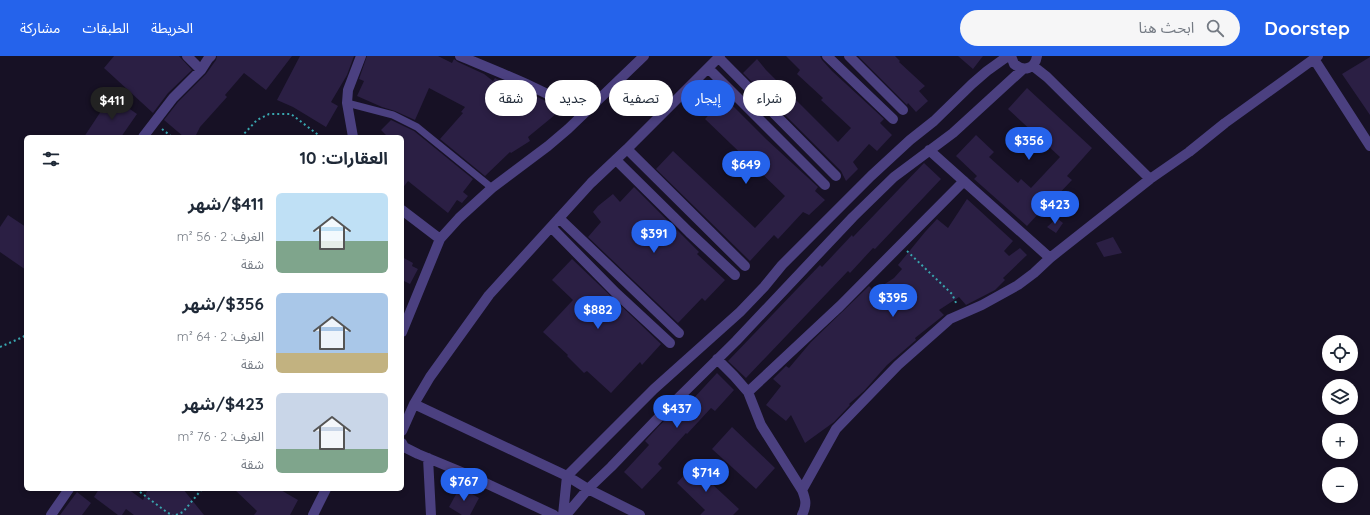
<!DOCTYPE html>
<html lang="ar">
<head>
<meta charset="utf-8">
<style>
	:root { --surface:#fff; --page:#f6f6f7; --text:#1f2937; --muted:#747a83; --accent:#2563eb }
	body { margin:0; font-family:Quicksand,"Noto Sans Arabic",sans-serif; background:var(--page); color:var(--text); direction:rtl; height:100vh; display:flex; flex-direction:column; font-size:15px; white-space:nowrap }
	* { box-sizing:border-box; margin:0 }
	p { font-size:13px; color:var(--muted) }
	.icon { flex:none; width:22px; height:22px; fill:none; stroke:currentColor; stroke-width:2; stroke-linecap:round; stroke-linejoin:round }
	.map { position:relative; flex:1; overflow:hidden; direction:ltr }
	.details { position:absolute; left:24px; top:79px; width:380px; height:356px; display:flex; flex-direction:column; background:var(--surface); border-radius:6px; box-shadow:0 2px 6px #0003; direction:rtl }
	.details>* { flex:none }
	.top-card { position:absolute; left:416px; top:24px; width:380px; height:36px; direction:rtl; display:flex; gap:8px }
	.buttons { position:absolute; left:1322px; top:279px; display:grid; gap:8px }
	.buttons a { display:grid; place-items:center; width:36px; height:36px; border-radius:50%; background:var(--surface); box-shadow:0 2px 6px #0003; font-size:20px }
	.price { position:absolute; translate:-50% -34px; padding:0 9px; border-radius:14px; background:var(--accent); color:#fff; font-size:13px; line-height:26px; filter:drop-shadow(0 1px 2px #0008) }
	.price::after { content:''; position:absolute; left:50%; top:24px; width:12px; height:9px; margin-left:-6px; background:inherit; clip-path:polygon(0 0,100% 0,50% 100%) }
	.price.on { background:#222; color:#fff }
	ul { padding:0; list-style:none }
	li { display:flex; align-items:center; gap:12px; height:100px; padding:0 16px }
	li span { display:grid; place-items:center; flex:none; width:112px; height:80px; border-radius:6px; color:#555 }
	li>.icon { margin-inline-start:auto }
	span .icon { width:48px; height:48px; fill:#fffc; stroke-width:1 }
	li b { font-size:17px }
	h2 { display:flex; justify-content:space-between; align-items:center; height:48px; padding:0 16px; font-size:17px }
	.pill { padding:0 14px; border-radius:18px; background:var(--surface); box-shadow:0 2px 6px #0003; font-size:14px; line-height:36px }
	.pill.on { background:var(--accent); color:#fff }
	header { display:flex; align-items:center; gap:24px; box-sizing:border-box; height:56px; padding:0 20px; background:var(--accent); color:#fff }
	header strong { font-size:19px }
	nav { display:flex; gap:22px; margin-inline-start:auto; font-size:14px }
	.search { width:280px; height:36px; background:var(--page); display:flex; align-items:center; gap:10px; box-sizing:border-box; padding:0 14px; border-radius:22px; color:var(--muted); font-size:15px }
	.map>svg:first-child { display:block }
	.building { fill:#2b1f44 }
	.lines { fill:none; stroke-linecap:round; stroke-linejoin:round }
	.path { stroke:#39a6af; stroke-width:2; stroke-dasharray:2 3; stroke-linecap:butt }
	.lane { stroke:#4b4080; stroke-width:7 }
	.street { stroke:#4b4080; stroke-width:10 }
</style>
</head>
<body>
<header>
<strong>Doorstep</strong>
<div class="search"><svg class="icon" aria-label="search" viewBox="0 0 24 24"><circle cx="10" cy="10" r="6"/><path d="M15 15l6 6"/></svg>ابحث هنا</div>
<nav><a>الخريطة</a><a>الطبقات</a><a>مشاركة</a></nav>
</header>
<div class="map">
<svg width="1370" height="459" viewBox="0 0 1370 459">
	<rect width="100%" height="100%" fill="#171125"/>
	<path class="building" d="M 114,0 L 179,0 L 192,14 L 168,37 L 153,57 L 104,12 Z
		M 217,0 L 292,0 L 266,34 L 244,17 L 225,39 L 227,41 L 200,71 L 195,81 L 184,81 L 164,64 L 178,46 L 206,18 L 216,4 Z
		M 300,0 L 354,0 L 347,19 L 331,46 L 338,50 L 326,71 L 293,51 L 277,44 Z
		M 367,0 L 438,0 L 452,7 L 454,3 L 458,6 L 484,18 L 493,25 L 495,22 L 515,33 L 517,31 L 558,51 L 554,55 L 556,58 L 528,81 L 530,85 L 511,97 L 510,96 L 485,120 L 440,83 L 463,57 L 461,56 L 465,51 L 429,32 L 415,64 L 395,55 L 382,51 L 357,40 L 364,25 L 359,23 Z
		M 786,0 L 820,0 L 822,4 L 832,15 L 884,63 L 880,67 L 892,79 L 877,95 L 869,88 L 853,106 L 858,113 L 846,125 L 841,115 L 743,17 L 757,3 L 766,14 L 838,86 L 851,72 L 821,44 L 823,42 L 797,18 L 800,14 Z
		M 858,0 L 895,0 L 900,5 L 899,6 L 925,30 L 919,35 L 928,45 L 916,56 L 908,47 L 907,49 Z
		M 958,0 L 983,0 L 973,13 Z
		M 1370,1 L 1370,59 L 1342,18 Z
		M 1027,32 L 1092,92 L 1067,120 L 1072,124 L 1052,145 L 1051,144 L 1027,170 L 974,123 L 977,120 L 956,100 L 976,79 L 994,96 L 989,101 L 1018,127 L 1021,123 L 1031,132 L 1060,101 L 1008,53 Z
		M 111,40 L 137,58 L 121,81 L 84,81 Z
		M 725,42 L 766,83 L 818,131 L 815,135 L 825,144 L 809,159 L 803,156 L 778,183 L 774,179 L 750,205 L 656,113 L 673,95 L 755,172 L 785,140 L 705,63 Z
		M 391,64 L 414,75 L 473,123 L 463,136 L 468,140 L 462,147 L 457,144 L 448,157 L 408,125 L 402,133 L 402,81 L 388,81 L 381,74 Z
		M 924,107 L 941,123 L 875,193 L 873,192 L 850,217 L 848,215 L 746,322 L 728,305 L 820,209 L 822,211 L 852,179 L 853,181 Z
		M 634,131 L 699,196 L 697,198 L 725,224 L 705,245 L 702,242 L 678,267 L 588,181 L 601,166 L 593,156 L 598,150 L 613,138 L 620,146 Z
		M 967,143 L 1013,185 L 1004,195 L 1009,200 L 1020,192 L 1027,199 L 1003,222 L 1005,224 L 995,234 L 966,249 L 959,241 L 939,254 L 944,259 L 915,282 L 916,284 L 887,309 L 864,335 L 849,348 L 850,349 L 834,366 L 805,387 L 791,359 L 786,365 L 766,349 L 781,330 L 773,323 L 786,310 L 789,312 L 811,286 L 869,230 L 874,235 L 894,222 L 902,213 L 898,209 L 925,176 L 937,163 L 948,172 Z
		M 8,159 L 26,171 L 26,214 L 0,196 L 0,171 Z
		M 1057,162 L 1063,167 L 1056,177 L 1047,171 Z
		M 1113,181 L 1122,197 L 1104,201 L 1096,187 Z
		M 402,201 L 413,207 L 412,210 L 418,213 L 410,228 L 402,224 Z
		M 572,203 L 661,288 L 642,309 L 640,306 L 611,337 L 587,315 L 584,317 L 567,300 L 568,299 L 543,276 L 573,244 L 552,224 Z
		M 717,317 L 734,334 L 715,355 L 711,352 L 687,378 L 686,377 L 658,408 L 662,412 L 642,433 L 624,416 L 649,389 L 645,385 L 658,371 L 665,364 L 666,365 L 689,340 L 693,343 Z
		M 732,371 L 775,412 L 756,433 L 712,393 Z
		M 696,406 L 714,423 L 711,427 L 739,453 L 733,459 L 700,459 L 705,454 L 677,427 Z
		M 460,431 L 479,442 L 470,459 L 462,459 L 449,451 Z
		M 99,433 L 128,433 L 143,444 L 148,433 L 183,433 L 204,459 L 134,459 L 126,453 L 122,459 L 118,459 L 94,441 Z
		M 234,433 L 279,433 L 298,444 L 290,459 L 254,459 L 257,455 Z
		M 77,436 L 91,447 L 82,459 L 60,459 Z"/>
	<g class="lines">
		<path class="path" d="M 162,73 L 172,81
			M 241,81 L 257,64 L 269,58 L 291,58 L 321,81
			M 907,195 L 952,238 L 957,249
			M 0,291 L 23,281 L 26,278
			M 136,433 L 168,457 L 173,459
			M 176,459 L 183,456 L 202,433"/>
		<path class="lane" d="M 347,47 L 393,59 L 417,71 L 492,132"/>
		<path class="street" d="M 187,0 L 201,14
			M 460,0 C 503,18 543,33 583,58
			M 827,0 L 893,63
			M 849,0 L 903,54
			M 1011,0 L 1014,8 C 1024,16 1035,13 1037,0
			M 718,1 L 836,120
			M 1314,3 L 1370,90
			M 1033,10 L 1047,21 L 1150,123 L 1189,96 L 1225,67 L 1318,0
			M 708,12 L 825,129
			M 143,81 L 173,42 L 201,14 L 208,3 L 211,0
			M 353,81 L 347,47 L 348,34 L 361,0
			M 627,93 L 745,210
			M 929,94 L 1050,202 L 1150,123
			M 616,104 L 689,176 L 735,219
			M 402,154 L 440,183
			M 559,162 L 679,277
			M 551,171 L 616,237 L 670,287
			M 402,276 L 440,183 L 459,162 L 492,132 L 548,90 L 568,73 L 644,0
			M 717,303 L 734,320 L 748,336 L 761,369 L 802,434 C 806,444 807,449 802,459
			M 748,336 L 840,250 L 964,125
			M 414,348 L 567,420 L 588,433 L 640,459
			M 402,375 L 414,348 L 430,321 L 489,239 L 591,127 L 627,93 L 720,0
			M 402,387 L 404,391 L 418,398 L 464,417 L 554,459
			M 428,402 L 431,459
			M 802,434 L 836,373 L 898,309 L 950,263 L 982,249 L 1018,229 L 1034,217 L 1050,202
			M 51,459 L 69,433
			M 313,459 L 326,433
			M 563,459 L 567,420 L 654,333 L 740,256 L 764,231 L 782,209 L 871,120 L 910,84 L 934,65 L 972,28 L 987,15 L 1008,0
			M 566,459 L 588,433 L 611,411 L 662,358 L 736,285 L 853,161 L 894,121 L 953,77 L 1023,13"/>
	</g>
</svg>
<div class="buttons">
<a><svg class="icon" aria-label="locate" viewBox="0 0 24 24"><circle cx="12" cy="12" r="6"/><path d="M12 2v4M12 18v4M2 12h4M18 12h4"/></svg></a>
<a><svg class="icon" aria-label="layers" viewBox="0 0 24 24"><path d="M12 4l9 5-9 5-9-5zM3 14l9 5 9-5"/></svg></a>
<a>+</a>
<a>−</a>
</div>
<b class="price on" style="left:112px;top:65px">$411</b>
<b class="price" style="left:1029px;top:105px">$356</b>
<b class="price" style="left:746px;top:129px">$649</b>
<b class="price" style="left:1055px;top:169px">$423</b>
<b class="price" style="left:654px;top:198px">$391</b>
<b class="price" style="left:893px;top:262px">$395</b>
<b class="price" style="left:598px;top:274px">$882</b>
<b class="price" style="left:677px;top:373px">$437</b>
<b class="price" style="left:706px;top:437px">$714</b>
<b class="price" style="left:464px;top:446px">$767</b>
<div class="top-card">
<a class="pill">شراء</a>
<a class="pill on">إيجار</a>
<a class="pill">تصفية</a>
<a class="pill">جديد</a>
<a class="pill">شقة</a>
</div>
<section class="details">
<h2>العقارات: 10<svg class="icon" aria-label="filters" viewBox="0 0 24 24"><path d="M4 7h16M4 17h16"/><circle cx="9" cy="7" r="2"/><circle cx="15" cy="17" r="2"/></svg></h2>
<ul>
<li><span style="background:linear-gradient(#bfe0f5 60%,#7fa58c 0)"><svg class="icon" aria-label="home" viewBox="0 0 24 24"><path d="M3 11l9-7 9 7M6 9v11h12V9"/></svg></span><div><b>$411/شهر</b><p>الغرف: 2 · 56 m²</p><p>شقة</p></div></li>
<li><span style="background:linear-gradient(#a9c7e8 75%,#c2b280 0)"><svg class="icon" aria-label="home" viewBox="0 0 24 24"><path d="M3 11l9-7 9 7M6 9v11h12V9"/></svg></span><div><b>$356/شهر</b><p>الغرف: 2 · 64 m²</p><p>شقة</p></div></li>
<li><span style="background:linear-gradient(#c9d6e8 70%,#7fa58c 0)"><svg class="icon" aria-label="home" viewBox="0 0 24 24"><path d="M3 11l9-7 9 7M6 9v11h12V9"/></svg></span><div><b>$423/شهر</b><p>الغرف: 2 · 76 m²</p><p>شقة</p></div></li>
</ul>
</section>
</div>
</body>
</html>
